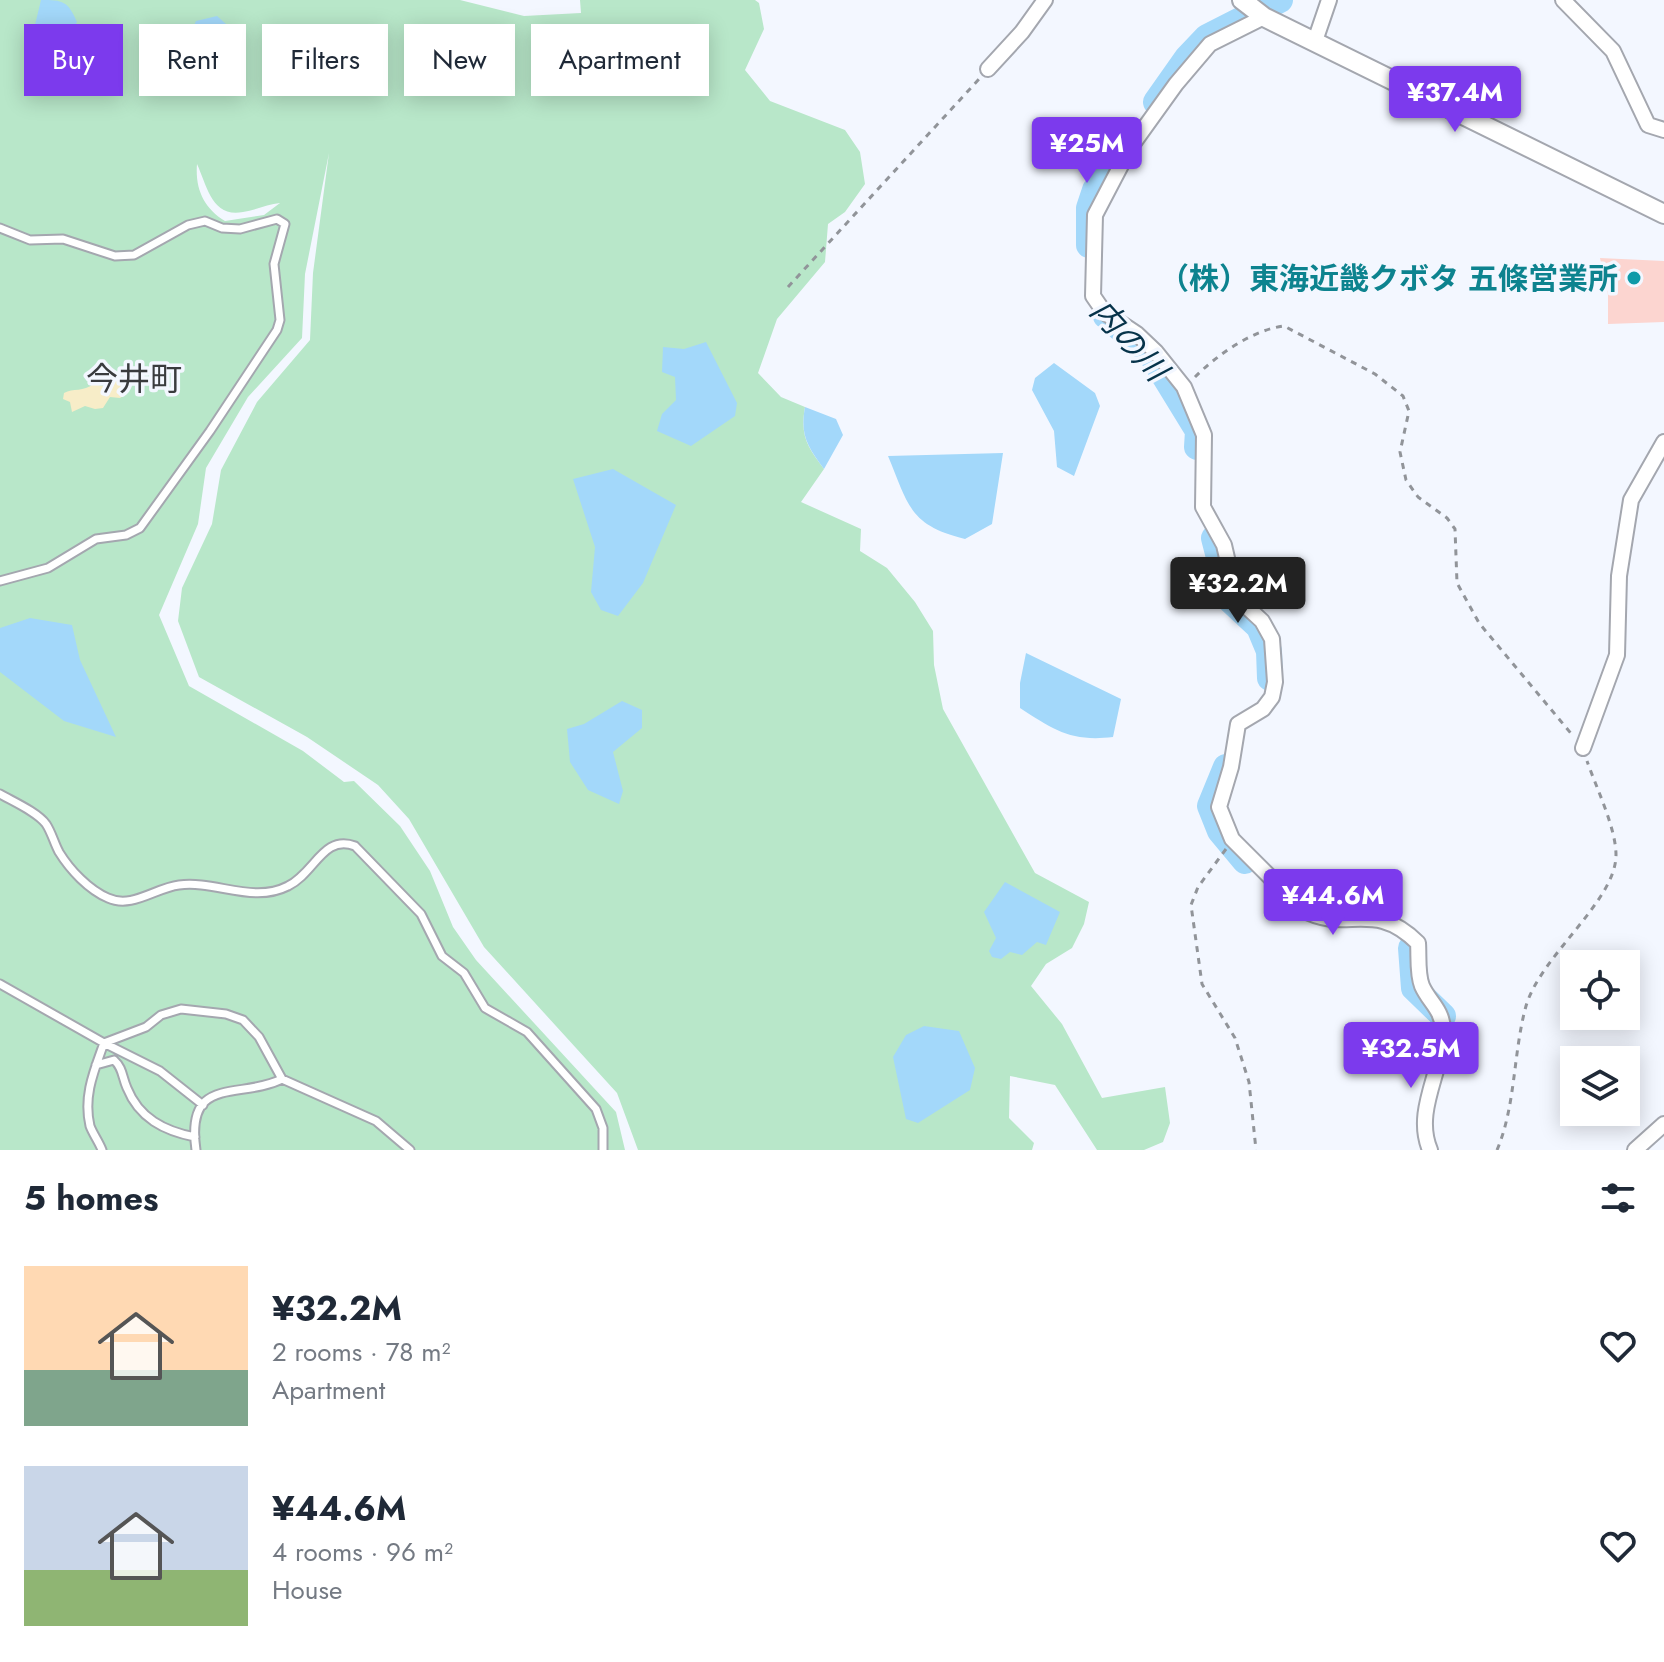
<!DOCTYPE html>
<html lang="en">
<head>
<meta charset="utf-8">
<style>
	:root { --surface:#fff; --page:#f6f6f7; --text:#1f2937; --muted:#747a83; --accent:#7c3aed }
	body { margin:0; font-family:Jost,"Noto Sans JP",sans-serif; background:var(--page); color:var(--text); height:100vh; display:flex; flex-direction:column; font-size:30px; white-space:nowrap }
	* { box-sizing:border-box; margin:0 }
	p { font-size:26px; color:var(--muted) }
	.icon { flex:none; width:44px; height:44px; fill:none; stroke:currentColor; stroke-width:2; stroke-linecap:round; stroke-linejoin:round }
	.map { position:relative; height:1150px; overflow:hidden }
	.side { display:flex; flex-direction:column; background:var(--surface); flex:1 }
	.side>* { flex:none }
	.top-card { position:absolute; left:24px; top:24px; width:800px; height:72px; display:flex; gap:16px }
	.fabs { position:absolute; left:1560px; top:950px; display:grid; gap:16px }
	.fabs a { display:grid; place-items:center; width:80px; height:80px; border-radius:0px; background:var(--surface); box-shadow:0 4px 20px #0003; font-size:40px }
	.price { position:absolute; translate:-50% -68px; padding:0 18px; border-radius:8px; background:var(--accent); color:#fff; font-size:26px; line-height:52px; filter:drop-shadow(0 2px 4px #0008) }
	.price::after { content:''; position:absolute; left:50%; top:48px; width:24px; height:18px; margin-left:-12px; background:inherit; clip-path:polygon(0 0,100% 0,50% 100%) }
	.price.current { background:#222; color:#fff }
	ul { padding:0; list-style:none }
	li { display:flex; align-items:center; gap:24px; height:200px; padding:0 24px }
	li span { display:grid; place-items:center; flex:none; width:224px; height:160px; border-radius:0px; color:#555 }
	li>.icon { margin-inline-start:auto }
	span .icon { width:96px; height:96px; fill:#fffc; stroke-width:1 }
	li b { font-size:34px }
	h2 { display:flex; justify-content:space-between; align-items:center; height:96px; padding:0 24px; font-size:34px }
	.pill { padding:0 28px; border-radius:0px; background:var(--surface); box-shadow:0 4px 20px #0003; font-size:28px; line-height:72px }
	.pill.current { background:var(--accent); color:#fff }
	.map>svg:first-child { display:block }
	.green { fill:#b8e7c9; fill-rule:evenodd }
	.sand { fill:#f7edc8 }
	.water { fill:#a3d8fa }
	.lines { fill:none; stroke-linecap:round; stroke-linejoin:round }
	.river { stroke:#a3d8fa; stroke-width:26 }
	.building { fill:#fcd5d0 }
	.service-casing { stroke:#a4a7af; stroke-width:11 }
	.minor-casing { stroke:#a4a7af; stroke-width:18 }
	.tertiary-casing { stroke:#a4a7af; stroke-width:22 }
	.path { stroke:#919499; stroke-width:3; stroke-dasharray:6 6; stroke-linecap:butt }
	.service { stroke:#fff; stroke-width:7 }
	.minor { stroke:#fff; stroke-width:14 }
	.tertiary { stroke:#fff; stroke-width:18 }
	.culture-dot { fill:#0f9aa8; stroke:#f3f7ff; stroke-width:3 }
	.labels { text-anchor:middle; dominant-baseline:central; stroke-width:7; stroke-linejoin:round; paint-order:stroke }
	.culture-label { font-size:30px; font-weight:bold; fill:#0d838f; stroke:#f3f7ff; text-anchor:end }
	.water-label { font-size:32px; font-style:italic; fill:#06334a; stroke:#f3f7ff }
	.neighbourhood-label { font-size:32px; fill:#393b3e; stroke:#f3f7ff }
</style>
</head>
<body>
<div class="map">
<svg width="1664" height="1150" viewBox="0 0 1664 1150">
	<rect width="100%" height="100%" fill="#f3f7ff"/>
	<path class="green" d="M 0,0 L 460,0 L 524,16 L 581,13 L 580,0 L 755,0 L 759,3 L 764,29 L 745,70 L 770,101 L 845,130 L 860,152 L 865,184 L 845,212 L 828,224 L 825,262 L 777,319 L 758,373 L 781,397 L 805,407 C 800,436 807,446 824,469 L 801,502 L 861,529 L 860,551 L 887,568 L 915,602 L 933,631 L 934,665 L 943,709 L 1035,873 L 1089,902 L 1084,924 L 1072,948 L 1046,964 L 1031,986 L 1062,1024 L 1102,1098 L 1165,1087 L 1170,1123 L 1163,1142 L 1144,1150 L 1097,1150 L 1055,1085 L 1010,1076 L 1009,1118 L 1034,1143 L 1032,1150 L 638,1150 L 617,1093 L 484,947 L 409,819 L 378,785 L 307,737 L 199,677 L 178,621 L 182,588 L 212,524 L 221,470 L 257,402 L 310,340 L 313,273 L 329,153 L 305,274 L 302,338 L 248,397 L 206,468 L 198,524 L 159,615 L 189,686 L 303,751 L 344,782 L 354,781 L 400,826 L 430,871 L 453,927 L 476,960 L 616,1112 L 625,1150 L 0,1150 ZM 197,164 C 207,186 212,218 243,212 C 256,210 268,204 280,203 L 264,215 L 225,221 C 204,208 195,189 197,164 Z"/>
	<path class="sand" d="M 118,377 L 126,380 L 127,394 L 120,398 L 110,397 L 103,408 L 95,409 L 85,406 L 72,412 L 70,402 L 63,399 L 64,393 C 73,388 84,392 93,384 L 103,386 Z"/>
	<path class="water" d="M 41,0 C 63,0 68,1 77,22 L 61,52 L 41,64 L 27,58 Z
		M 217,16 L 226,24 L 227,41 L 216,65 L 194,54 L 191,32 L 196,21 Z
		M 706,342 L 737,403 L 735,416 L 691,446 L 657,431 L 662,414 L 676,400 L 675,377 L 662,372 L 663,347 L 684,349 Z
		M 1054,363 L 1095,393 L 1100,406 L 1074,476 L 1057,467 L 1054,431 L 1032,390 L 1035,378 Z
		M 805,407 L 836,419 L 843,435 L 824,469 C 807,446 800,435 805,407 Z
		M 1003,453 L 992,524 L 965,539 C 909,525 909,506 888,456 Z
		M 613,469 L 676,505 L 643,583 L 618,616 L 601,610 L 591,592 L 595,547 L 573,479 Z
		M 30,618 L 72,625 L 80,660 L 116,737 L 64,721 L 0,672 L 0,628 Z
		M 1026,653 L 1121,699 L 1113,737 C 1071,742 1054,730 1020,708 L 1020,683 Z
		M 622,701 L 642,710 L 642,728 L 613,752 L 623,791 L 619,804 L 588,790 L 570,762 L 567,729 L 584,724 Z
		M 1005,882 L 1060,912 L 1046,945 L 1037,942 L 1022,955 L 1010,952 L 1001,959 L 992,957 L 989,951 L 996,938 L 984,912 Z
		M 924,1026 L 959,1031 L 975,1068 L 970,1090 L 918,1123 L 906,1119 L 893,1057 L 906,1035 Z"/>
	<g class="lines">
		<path class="river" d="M 1156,102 L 1187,58 L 1207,37 L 1280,0
			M 1089,245 L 1089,208 L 1095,190 L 1132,137
			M 1106,316 L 1152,356 L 1198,431 L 1197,447
			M 1214,538 L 1230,600 L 1259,627 L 1269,651 L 1270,678
			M 1226,767 L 1210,806 L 1220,831 L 1245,861
			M 1411,948 L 1414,988 L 1443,1016"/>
	</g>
	<path class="building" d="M 1600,258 L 1664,261 L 1664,322 L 1608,324 L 1608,295 Z"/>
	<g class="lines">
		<defs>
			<path id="service" d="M 0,228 L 30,240 L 63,239 L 115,256 L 134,255 L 188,225 L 205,221 L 222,228 L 240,229 L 277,219 L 285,224 L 274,264 L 280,320 L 277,330 L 210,431 L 140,528 L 126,535 L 96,539 L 48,568 L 0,581
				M 0,794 C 14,802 37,812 46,824 C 52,833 54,843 59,852 C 70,870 89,890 108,898 C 132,909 155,888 179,885 C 215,880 253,904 288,886 C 315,873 323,834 355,846 L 421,914 L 442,956 L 464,973 L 485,1008 L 527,1032 L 596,1109 L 603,1128 L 603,1150
				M 0,984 L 104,1043 L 160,1071 L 203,1105
				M 96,1065 L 114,1060 C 123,1068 122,1077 127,1088 C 139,1118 164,1131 195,1137
				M 102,1150 C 99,1142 93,1134 90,1126 C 83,1096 94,1071 104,1043 L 146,1027 L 161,1015 L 181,1009 L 226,1014 L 243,1020 L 259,1037 L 282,1079 L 376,1121 L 410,1150
				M 196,1150 C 185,1074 240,1100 282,1079"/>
			<path id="minor" d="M 1563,0 L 1613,51 L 1648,125 L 1664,130
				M 1264,17 L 1210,44 L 1176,84 L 1130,148 L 1095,215 L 1093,296 L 1104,312 L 1137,334 L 1156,352 L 1184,387 L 1204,435 L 1203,507 L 1224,545 L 1236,597 L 1262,621 L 1272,639 L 1275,682 L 1272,697 L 1263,709 L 1238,724 L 1231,767 L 1219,807 L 1232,839 L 1303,910 C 1346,934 1373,898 1418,943 C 1419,956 1417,974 1422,986 C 1429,1002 1442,1009 1443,1029 C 1444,1070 1413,1110 1430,1150
				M 1315,41 L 1329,0
				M 988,69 L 1022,32 L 1045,0
				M 1583,748 L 1617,655 L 1619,576 L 1631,500 L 1664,442
				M 1635,1150 L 1664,1124"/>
			<path id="tertiary" d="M 1242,0 L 1264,17 L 1664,214"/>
		</defs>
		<use href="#service" class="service-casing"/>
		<use href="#minor" class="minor-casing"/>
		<use href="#tertiary" class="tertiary-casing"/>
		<path class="path" d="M 788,287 L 980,78
			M 1195,377 C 1217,355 1252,330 1284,326 L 1375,374 L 1403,396 L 1409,411 L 1400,452 L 1406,480 L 1418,497 L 1447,518 L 1455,529 L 1457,583 L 1479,623 L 1574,737
			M 1226,849 L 1198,887 L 1191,905 L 1202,984 L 1235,1038 L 1249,1082 L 1256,1150
			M 1497,1150 C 1516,1105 1513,1053 1526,1006 C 1541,955 1616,901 1616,855 C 1616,828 1596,787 1587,761"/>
		<use href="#service" class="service"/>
		<use href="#minor" class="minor"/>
		<use href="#tertiary" class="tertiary"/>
	</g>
	<circle class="culture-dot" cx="1634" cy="278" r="8"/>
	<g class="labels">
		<g class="culture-label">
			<text x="1618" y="278">（株）東海近畿クボタ 五條営業所</text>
		</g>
		<g class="water-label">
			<text transform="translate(1129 340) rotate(48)">内の川</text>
		</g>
		<g class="neighbourhood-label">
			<text x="134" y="379">今井町</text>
		</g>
	</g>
</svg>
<div class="fabs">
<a><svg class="icon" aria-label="locate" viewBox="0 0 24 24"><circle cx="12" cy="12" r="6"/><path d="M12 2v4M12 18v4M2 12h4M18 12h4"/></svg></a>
<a><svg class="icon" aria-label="layers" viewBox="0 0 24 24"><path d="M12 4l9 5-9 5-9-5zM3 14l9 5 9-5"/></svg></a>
</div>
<b class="price" style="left:1455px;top:134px">¥37.4M</b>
<b class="price" style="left:1087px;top:185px">¥25M</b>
<b class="price current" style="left:1238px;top:625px">¥32.2M</b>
<b class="price" style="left:1333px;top:937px">¥44.6M</b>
<b class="price" style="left:1411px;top:1090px">¥32.5M</b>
<div class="top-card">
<a class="pill current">Buy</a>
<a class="pill">Rent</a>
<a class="pill">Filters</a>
<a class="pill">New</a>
<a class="pill">Apartment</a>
</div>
</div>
<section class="side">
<h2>5 homes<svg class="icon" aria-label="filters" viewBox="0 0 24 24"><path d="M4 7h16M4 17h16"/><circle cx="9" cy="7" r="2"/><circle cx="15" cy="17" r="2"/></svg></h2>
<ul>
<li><span style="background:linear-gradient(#ffd9b3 65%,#7fa58c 0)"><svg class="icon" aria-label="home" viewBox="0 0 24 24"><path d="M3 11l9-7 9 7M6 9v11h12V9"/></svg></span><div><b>¥32.2M</b><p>2 rooms · 78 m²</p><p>Apartment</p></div><svg class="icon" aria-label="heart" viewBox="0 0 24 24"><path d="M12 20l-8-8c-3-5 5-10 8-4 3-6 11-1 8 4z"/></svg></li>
<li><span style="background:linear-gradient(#c9d6e8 65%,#8fb573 0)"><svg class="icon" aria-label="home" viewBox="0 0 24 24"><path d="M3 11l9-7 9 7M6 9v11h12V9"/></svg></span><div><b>¥44.6M</b><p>4 rooms · 96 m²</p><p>House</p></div><svg class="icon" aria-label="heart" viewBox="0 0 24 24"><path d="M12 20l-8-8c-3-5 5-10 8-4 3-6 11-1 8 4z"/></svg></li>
</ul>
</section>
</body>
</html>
